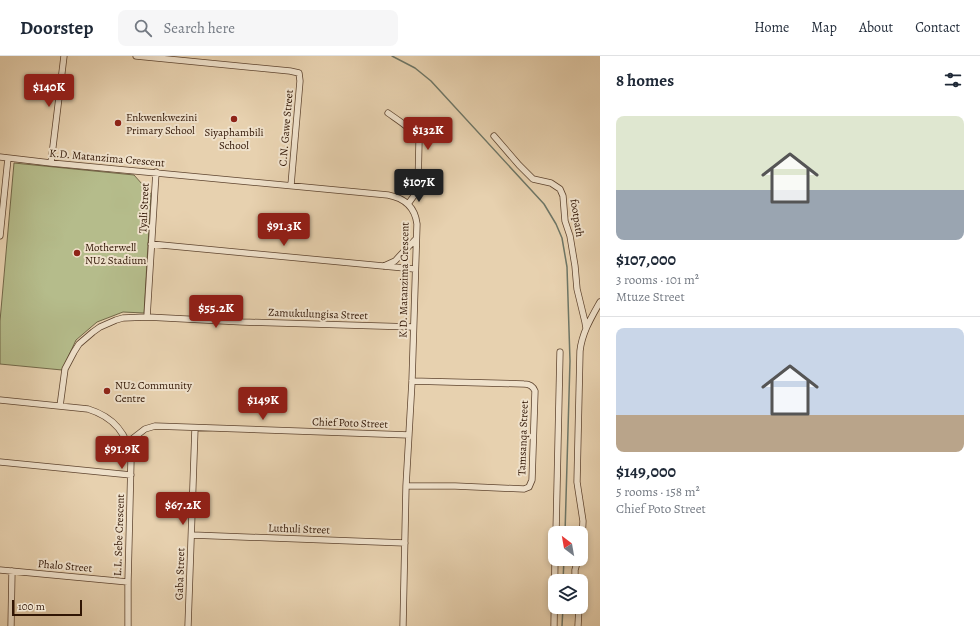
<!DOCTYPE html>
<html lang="en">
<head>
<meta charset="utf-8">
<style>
	:root { --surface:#fff; --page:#f6f6f7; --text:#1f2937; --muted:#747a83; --line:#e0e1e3; --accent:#8f2418 }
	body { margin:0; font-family:Alegreya,serif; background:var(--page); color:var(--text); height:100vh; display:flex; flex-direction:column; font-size:15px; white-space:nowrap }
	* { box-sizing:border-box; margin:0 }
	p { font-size:13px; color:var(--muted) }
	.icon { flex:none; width:22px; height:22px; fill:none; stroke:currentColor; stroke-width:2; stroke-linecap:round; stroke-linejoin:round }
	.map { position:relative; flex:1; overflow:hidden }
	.side { display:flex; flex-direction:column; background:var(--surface); width:380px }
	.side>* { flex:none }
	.needle { width:26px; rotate:329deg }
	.fabs { position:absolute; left:548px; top:470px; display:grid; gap:8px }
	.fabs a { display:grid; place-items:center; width:40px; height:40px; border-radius:8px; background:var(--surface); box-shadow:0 2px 6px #0003; font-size:20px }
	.scale { position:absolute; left:12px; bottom:10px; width:70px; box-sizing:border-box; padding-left:4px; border:2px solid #301504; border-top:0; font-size:11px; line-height:14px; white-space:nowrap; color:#301504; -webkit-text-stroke:3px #efe1cb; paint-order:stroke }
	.price { position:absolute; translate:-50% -34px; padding:0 9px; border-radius:4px; background:var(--accent); color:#fff; font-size:13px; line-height:26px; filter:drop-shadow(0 1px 2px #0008) }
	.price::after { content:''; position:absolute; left:50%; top:24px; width:12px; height:9px; margin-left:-6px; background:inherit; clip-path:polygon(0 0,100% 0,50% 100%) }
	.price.active { background:#222; color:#fff }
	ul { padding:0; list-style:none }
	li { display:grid; align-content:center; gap:8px; height:212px; padding:0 16px }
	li+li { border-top:1px solid var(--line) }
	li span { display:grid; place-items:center; height:124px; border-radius:8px; color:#555 }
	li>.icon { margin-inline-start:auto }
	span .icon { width:72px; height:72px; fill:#fffc; stroke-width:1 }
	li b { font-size:17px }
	h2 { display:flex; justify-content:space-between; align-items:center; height:48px; padding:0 16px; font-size:17px }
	header { display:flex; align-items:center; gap:24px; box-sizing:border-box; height:56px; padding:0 20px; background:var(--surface); border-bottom:1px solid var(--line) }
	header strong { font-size:19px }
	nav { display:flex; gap:22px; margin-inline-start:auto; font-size:14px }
	.search { width:280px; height:36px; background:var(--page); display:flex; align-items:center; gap:10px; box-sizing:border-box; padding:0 14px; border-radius:8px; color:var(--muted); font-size:15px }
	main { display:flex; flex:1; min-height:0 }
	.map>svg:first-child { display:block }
	.green { fill:#b5bc8b; stroke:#726848 }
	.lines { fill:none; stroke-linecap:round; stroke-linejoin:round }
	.stream { stroke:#6e7666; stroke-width:1.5 }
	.street-casing { stroke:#5e442f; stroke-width:7 }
	.street { stroke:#efe1cb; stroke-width:5.5 }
	.poi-dot { fill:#8f2418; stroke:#efe1cb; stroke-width:1.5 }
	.labels { text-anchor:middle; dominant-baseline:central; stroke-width:4; stroke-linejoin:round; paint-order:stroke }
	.poi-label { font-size:11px; fill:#301504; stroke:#efe1cb; text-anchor:start }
	.street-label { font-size:11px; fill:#301504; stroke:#efe1cb }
</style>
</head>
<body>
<header>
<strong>Doorstep</strong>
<div class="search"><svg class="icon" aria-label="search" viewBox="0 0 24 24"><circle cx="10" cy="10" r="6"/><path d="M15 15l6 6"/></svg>Search here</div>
<nav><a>Home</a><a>Map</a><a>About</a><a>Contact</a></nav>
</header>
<main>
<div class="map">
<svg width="600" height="570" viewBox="0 0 600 570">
	<rect width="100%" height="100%" fill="#e7d1af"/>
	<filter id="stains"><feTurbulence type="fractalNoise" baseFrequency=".005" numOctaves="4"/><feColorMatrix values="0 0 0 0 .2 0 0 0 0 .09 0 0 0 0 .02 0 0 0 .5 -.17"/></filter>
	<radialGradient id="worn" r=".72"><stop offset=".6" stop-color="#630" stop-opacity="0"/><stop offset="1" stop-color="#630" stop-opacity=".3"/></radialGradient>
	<path class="green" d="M 14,107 L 134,119 L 151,138 L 144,257 L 123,256 L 97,266 L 76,284 L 62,314 L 0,308 L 0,265 Z"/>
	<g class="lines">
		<path class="stream" d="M 392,0 L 415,12 L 431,25 L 544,148 L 556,168 L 562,182 L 567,211 L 570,305 L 565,477
			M 563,525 L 564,503
			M 562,570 L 563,551"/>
		<defs>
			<path id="street" d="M 136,0 L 290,15 L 299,17 L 300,25 L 291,129
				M 388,57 C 399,65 413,73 419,85 L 418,131 L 416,137 L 408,148
				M 494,80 L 519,109 L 533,123 L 551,127 L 560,133 L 563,140 L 565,165 L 570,180 L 575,210 L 577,233 L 585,266 L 586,272
				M 0,101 L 51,107 L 388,139 C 404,142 415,151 417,168 L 412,325 L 406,430 L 403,570
				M 51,107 L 64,0
				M 0,180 L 8,102
				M 151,188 L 415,213
				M 384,210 L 395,205 L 407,192 L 416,183
				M 147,261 L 156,116
				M 0,344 L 88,353 C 114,361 128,378 131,404 L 128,526 L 128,570
				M 60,350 L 65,313 L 74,296 L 79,288 L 93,276 L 100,271 L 116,264 L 123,262 L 147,261 L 243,266 L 413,271
				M 127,387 L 145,373 L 155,370 L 409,379
				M 0,406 L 131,419
				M 406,430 L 455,430 L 524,433 L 529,431 L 532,424 L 535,335 C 533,330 529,328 524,328 L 412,325
				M 556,477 L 560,296
				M 192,479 L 405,487
				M 581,493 L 582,485 L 583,465 L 577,426 L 580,295 C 582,277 591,262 600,246
				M 0,514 L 128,526
				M 575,525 L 575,514 L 578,503
				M 11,570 L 12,515
				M 188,570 L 195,372
				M 554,570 L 555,503
				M 578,570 L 579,551"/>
		</defs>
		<use href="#street" class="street-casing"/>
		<use href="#street" class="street"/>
	</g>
	<g class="poi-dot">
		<circle cx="234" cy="63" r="4"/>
		<circle cx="118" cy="67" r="4"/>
		<circle cx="77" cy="197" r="4"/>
		<circle cx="107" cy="335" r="4"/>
	</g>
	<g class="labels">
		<g class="poi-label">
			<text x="126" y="61">Enkwenkwezini<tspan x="126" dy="13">Primary School</tspan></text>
			<text x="234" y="76" text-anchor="middle">Siyaphambili<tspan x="234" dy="13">School</tspan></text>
			<text x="85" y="191">Motherwell<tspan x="85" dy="13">NU2 Stadium</tspan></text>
			<text x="115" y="329">NU2 Community<tspan x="115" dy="13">Centre</tspan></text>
		</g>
		<g class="street-label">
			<text transform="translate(286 72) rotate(-85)">C.N. Gawe Street</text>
			<text transform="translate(107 102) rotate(5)">K.D. Matanzima Crescent</text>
			<text transform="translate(144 152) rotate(-87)">Tyali Street</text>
			<text transform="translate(577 162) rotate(81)">footpath</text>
			<text transform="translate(404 224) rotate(-89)">K.D. Matanzima Crescent</text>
			<text transform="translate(318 258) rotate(2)">Zamukulungisa Street</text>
			<text transform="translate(350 367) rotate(2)">Chief Poto Street</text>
			<text transform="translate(523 382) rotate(-88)">Tamsanqa Street</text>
			<text transform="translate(299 473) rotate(2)">Luthuli Street</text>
			<text transform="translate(119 479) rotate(-88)">L.L. Sebe Crescent</text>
			<text transform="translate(65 510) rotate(5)">Phalo Street</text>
			<text transform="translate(180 518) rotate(-88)">Gaba Street</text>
		</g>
	</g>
	<rect width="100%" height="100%" filter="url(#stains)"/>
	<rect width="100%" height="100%" fill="url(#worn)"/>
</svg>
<div class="fabs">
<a><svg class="needle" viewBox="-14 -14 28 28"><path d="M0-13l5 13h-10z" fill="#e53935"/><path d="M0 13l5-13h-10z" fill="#747a83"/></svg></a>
<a><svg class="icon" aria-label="layers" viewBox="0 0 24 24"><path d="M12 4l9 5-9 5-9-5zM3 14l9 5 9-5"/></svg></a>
</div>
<div class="scale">100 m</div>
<b class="price" style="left:49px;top:52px">$140K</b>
<b class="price" style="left:428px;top:95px">$132K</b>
<b class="price active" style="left:419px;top:147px">$107K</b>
<b class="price" style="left:284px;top:191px">$91.3K</b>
<b class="price" style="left:216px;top:273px">$55.2K</b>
<b class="price" style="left:263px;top:365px">$149K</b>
<b class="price" style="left:122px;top:414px">$91.9K</b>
<b class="price" style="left:183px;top:470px">$67.2K</b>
</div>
<section class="side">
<h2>8 homes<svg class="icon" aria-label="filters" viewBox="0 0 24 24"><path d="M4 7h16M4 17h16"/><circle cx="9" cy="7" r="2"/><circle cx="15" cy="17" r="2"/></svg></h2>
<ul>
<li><span style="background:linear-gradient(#dfe7d0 60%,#9aa5b1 0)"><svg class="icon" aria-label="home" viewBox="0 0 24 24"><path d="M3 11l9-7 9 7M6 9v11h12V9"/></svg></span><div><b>$107,000</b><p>3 rooms · 101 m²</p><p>Mtuze Street</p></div></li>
<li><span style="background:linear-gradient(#c9d6e8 70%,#b9a48a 0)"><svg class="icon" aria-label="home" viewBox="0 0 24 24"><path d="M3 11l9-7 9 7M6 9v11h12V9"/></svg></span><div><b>$149,000</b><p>5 rooms · 158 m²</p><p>Chief Poto Street</p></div></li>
</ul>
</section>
</main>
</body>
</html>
